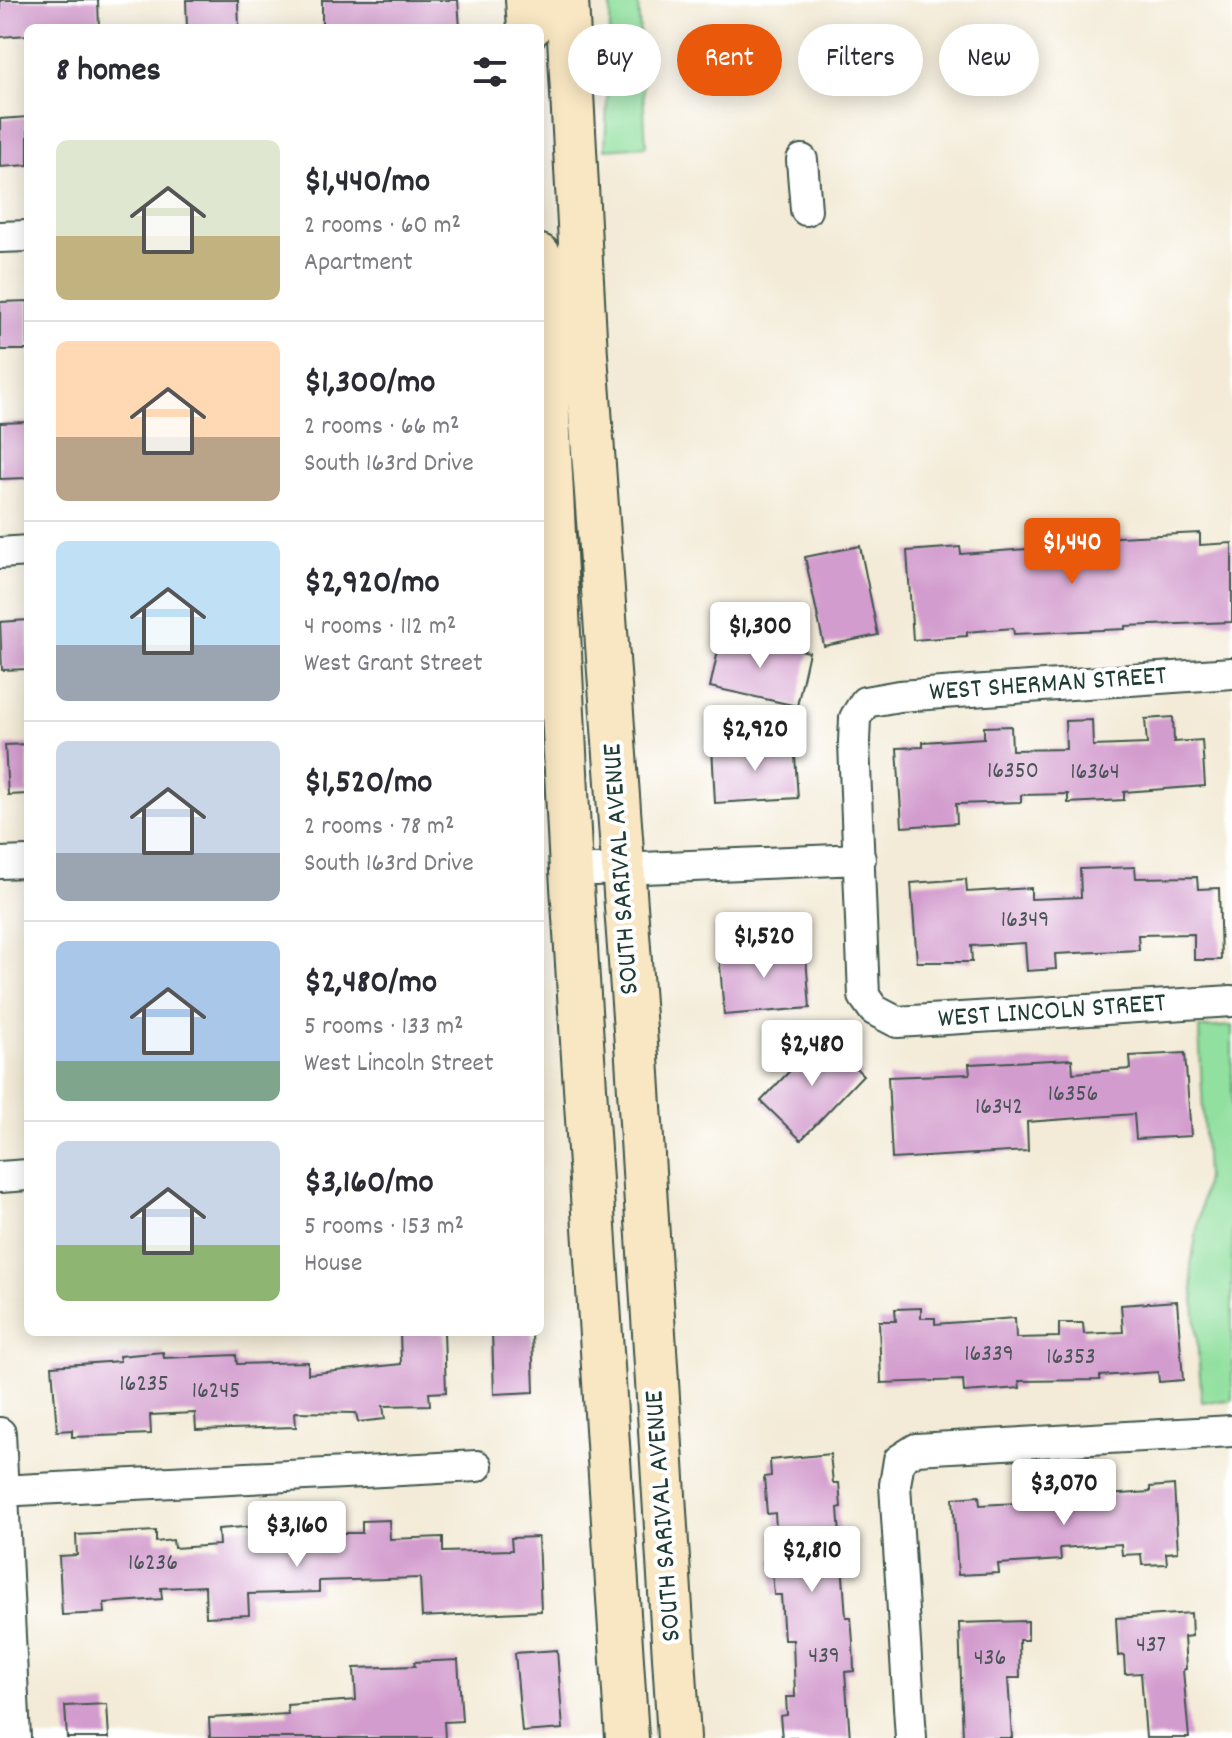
<!DOCTYPE html>
<html lang="en">
<head>
<meta charset="utf-8">
<style>
	:root { --surface:#fff; --page:#f2f2f3; --text:#2b2b33; --muted:#7c7c81; --line:#e1e1e2; --accent:#ea580c }
	body { margin:0; font-family:Dekko,sans-serif; background:var(--page); color:var(--text); height:100vh; display:flex; flex-direction:column; font-size:30px; white-space:nowrap }
	* { box-sizing:border-box; margin:0 }
	p { font-size:26px; color:var(--muted) }
	.icon { flex:none; width:44px; height:44px; fill:none; stroke:currentColor; stroke-width:2; stroke-linecap:round; stroke-linejoin:round }
	.map { position:relative; flex:1; overflow:hidden }
	.details { position:absolute; left:24px; top:24px; width:520px; height:1312px; display:flex; flex-direction:column; background:var(--surface); border-radius:12px; box-shadow:0 4px 20px #0003 }
	.details>* { flex:none }
	.top-card { position:absolute; left:568px; top:24px; width:544px; height:72px; display:flex; gap:16px }
	.price { position:absolute; translate:-50% -68px; padding:0 18px; border-radius:8px; background:#fff; color:#222; font-size:26px; line-height:52px; filter:drop-shadow(0 2px 4px #0008) }
	.price::after { content:''; position:absolute; left:50%; top:48px; width:24px; height:18px; margin-left:-12px; background:inherit; clip-path:polygon(0 0,100% 0,50% 100%) }
	.price.current { background:var(--accent); color:#fff }
	ul { padding:0; list-style:none }
	li { display:flex; align-items:center; gap:24px; height:200px; padding:0 32px }
	li+li { border-top:2px solid var(--line) }
	li span { display:grid; place-items:center; flex:none; width:224px; height:160px; border-radius:12px; color:#555 }
	li>.icon { margin-inline-start:auto }
	span .icon { width:96px; height:96px; fill:#fffc; stroke-width:1 }
	li b { font-size:34px }
	h2 { display:flex; justify-content:space-between; align-items:center; height:96px; padding:0 32px; font-size:34px }
	.tag { padding:0 28px; border-radius:36px; background:var(--surface); box-shadow:0 4px 20px #0003; font-size:28px; line-height:72px }
	.tag.current { background:var(--accent); color:#fff }
	.map>svg:first-child { display:block }
	.green { fill:#91e09f; stroke:#588e6a; stroke-width:2 }
	.building { fill:#d39cce }
	.lines { fill:none; stroke-linecap:round; stroke-linejoin:round }
	.street-casing { stroke:#3f574c; stroke-width:34 }
	.secondary-casing { stroke:#3f574c; stroke-width:46 }
	.street { stroke:#fff; stroke-width:30 }
	.secondary { stroke:#f9e7c3; stroke-width:42 }
	.labels { text-anchor:middle; dominant-baseline:central; stroke-width:8; stroke-linejoin:round; paint-order:stroke }
	.number-label { font-size:24px; fill:#4c555a }
	.street-label { font-size:28px; fill:#1f3d34; stroke:#fff }
</style>
</head>
<body>
<div class="map">
<svg width="1232" height="1738" viewBox="0 0 1232 1738">
	<rect width="100%" height="100%" fill="#fff"/>
	<filter id="ink" filterUnits="userSpaceOnUse"><feTurbulence type="fractalNoise" baseFrequency=".0125" numOctaves="2"/><feDisplacementMap in="SourceGraphic" scale="16" xChannelSelector="R" yChannelSelector="G"/><feConvolveMatrix kernelMatrix="1 2 1 2 8 2 1 2 1" color-interpolation-filters="sRGB"/></filter>
	<filter id="wash" filterUnits="userSpaceOnUse"><feTurbulence type="fractalNoise" baseFrequency=".006" numOctaves="4" result="noise"/><feDisplacementMap in="SourceGraphic" scale="32" xChannelSelector="R" yChannelSelector="G"/><feGaussianBlur stdDeviation="1.8" result="paint"/><feColorMatrix in="noise" values="0 0 0 0 0 0 0 0 0 0 0 0 0 0 0 0 0 1.4 0 .05"/><feComposite in="paint" operator="in"/></filter>
	<g filter="url(#wash)">
		<rect width="100%" height="100%" fill="#f3ebd7"/>
		<path class="green" d="M 611,0 L 638,0 L 646,146 L 605,149 Z
			M 1232,1026 L 1232,1400 L 1202,1402 L 1191,1265 L 1206,1178 L 1199,1028 Z"/>
		<g id="blocks">
			<path class="building" d="M 0,0 L 98,0 L 99,28 L 28,28 L 28,35 L 0,37 Z
				M 186,0 L 238,0 L 239,28 L 187,28 Z
				M 322,0 L 458,0 L 460,28 L 398,28 L 398,25 L 322,28 Z
				M 28,117 L 28,165 L 0,167 L 0,119 Z
				M 28,301 L 28,350 L 0,350 L 0,302 Z
				M 28,422 L 28,478 L 0,479 L 0,423 Z
				M 1096,528 L 1097,538 L 1200,533 L 1200,545 L 1232,543 L 1232,622 L 1125,626 L 1125,629 L 1014,634 L 1013,628 L 967,632 L 967,636 L 913,640 L 907,551 L 960,547 L 961,554 L 1068,546 L 1068,529 Z
				M 860,546 L 878,635 L 824,646 L 805,557 Z
				M 28,620 L 28,669 L 2,670 L 0,622 Z
				M 722,633 L 809,652 L 797,706 L 710,687 Z
				M 1173,717 L 1174,742 L 1202,740 L 1205,786 L 1124,792 L 1124,800 L 1068,803 L 1068,794 L 1021,795 L 1021,802 L 956,804 L 957,823 L 902,827 L 897,748 L 923,747 L 923,742 L 984,738 L 984,727 L 1011,726 L 1012,750 L 1066,749 L 1065,721 L 1092,720 L 1093,746 L 1147,744 L 1145,719 Z
				M 794,742 L 798,798 L 715,803 L 712,747 Z
				M 28,744 L 28,794 L 8,795 L 5,745 Z
				M 1135,867 L 1136,878 L 1197,877 L 1198,889 L 1219,888 L 1221,960 L 1194,960 L 1194,934 L 1138,935 L 1139,950 L 1055,954 L 1056,969 L 1027,971 L 1025,943 L 971,946 L 972,962 L 917,962 L 911,883 L 966,879 L 967,892 L 1031,888 L 1031,899 L 1081,897 L 1080,869 Z
				M 805,945 L 810,1008 L 724,1015 L 719,952 Z
				M 823,1036 L 863,1075 L 801,1140 L 761,1101 Z
				M 1185,1053 L 1191,1136 L 1136,1139 L 1134,1114 L 1027,1122 L 1028,1151 L 892,1159 L 888,1077 L 970,1074 L 969,1064 L 1072,1059 L 1073,1073 L 1131,1069 L 1130,1056 Z
				M 1177,1301 L 1183,1380 L 1159,1382 L 1158,1372 L 1100,1376 L 1100,1380 L 1019,1381 L 1020,1388 L 964,1392 L 963,1380 L 881,1383 L 879,1321 L 896,1321 L 895,1309 L 921,1308 L 921,1318 L 935,1318 L 935,1324 L 1015,1318 L 1016,1338 L 1059,1337 L 1059,1323 L 1083,1323 L 1084,1334 L 1123,1332 L 1121,1305 Z
				M 400,1332 L 444,1332 L 446,1392 L 429,1393 L 430,1405 L 383,1406 L 385,1419 L 358,1422 L 356,1413 L 295,1412 L 296,1427 L 196,1430 L 195,1413 L 150,1415 L 151,1434 L 72,1437 L 72,1430 L 57,1431 L 52,1366 L 120,1361 L 119,1356 L 163,1352 L 164,1358 L 236,1355 L 237,1364 L 308,1362 L 308,1374 L 401,1364 Z
				M 492,1332 L 532,1332 L 534,1392 L 494,1394 Z
				M 830,1454 L 833,1483 L 839,1483 L 841,1507 L 838,1508 L 846,1617 L 851,1617 L 853,1642 L 854,1671 L 845,1672 L 850,1738 L 782,1738 L 780,1716 L 787,1715 L 786,1697 L 795,1697 L 793,1640 L 784,1640 L 781,1595 L 774,1595 L 771,1559 L 778,1558 L 775,1513 L 767,1514 L 764,1477 L 771,1476 L 770,1460 Z
				M 1174,1485 L 1178,1552 L 1166,1553 L 1167,1564 L 1142,1565 L 1141,1554 L 1122,1555 L 1121,1544 L 1060,1548 L 1061,1560 L 998,1564 L 999,1573 L 958,1575 L 953,1498 L 979,1496 L 980,1505 L 1038,1502 L 1037,1490 L 1091,1487 L 1091,1496 L 1150,1492 L 1150,1487 Z
				M 389,1520 L 390,1539 L 443,1537 L 443,1552 L 512,1550 L 511,1538 L 538,1537 L 541,1611 L 422,1617 L 420,1578 L 319,1581 L 319,1592 L 248,1594 L 249,1615 L 206,1617 L 205,1586 L 161,1588 L 162,1599 L 104,1603 L 105,1613 L 62,1615 L 59,1556 L 77,1555 L 76,1535 L 156,1531 L 156,1542 L 173,1540 L 174,1548 L 219,1545 L 218,1529 L 300,1523 L 301,1533 L 362,1533 L 362,1521 Z
				M 1191,1613 L 1192,1636 L 1184,1637 L 1186,1669 L 1183,1670 L 1189,1738 L 1146,1738 L 1141,1673 L 1125,1674 L 1124,1655 L 1118,1656 L 1116,1618 Z
				M 1028,1621 L 1028,1640 L 1019,1640 L 1020,1678 L 1008,1678 L 1012,1738 L 963,1738 L 959,1623 Z
				M 557,1650 L 563,1729 L 522,1732 L 515,1653 Z
				M 458,1660 L 462,1721 L 444,1722 L 445,1738 L 210,1738 L 209,1718 L 288,1714 L 287,1705 L 356,1700 L 354,1668 L 415,1666 L 414,1662 Z
				M 107,1704 L 109,1738 L 67,1738 L 65,1706 Z"/>
		</g>
	</g>
	<g filter="url(#ink)">
		<use href="#blocks" fill-opacity="0" stroke="#3f574c" stroke-width="2"/>
		<g class="lines">
			<defs>
				<path id="street" d="M 802,160 L 806,210
					M 0,237 L 28,236
					M 0,553 L 28,551
					M 1232,673 L 899,696 L 865,702 L 855,718 L 854,742 L 864,996 L 874,1010 L 897,1022 L 1232,1001
					M 0,863 L 28,862
					M 571,871 L 860,859
					M 0,1177 L 28,1175
					M 0,1433 L 15,1738
					M 0,1491 L 477,1466
					M 911,1738 L 895,1485 L 899,1460 L 916,1449 L 1232,1431"/>
				<path id="secondary" d="M 527,0 L 529,28
					M 567,0 L 586,355 L 637,1058 L 679,1738
					M 540,256 L 571,871 L 627,1738"/>
			</defs>
			<use href="#street" class="street-casing"/>
			<use href="#secondary" class="secondary-casing"/>
			<use href="#street" class="street"/>
			<use href="#secondary" class="secondary"/>
		</g>
	</g>
	<g class="labels">
		<g class="number-label">
			<text x="1013" y="772">16350</text>
			<text x="1095" y="773">16364</text>
			<text x="1025" y="921">16349</text>
			<text x="1073" y="1095">16356</text>
			<text x="999" y="1108">16342</text>
			<text x="989" y="1355">16339</text>
			<text x="1071" y="1358">16353</text>
			<text x="144" y="1385">16235</text>
			<text x="216" y="1392">16245</text>
			<text x="153" y="1564">16236</text>
			<text x="1151" y="1646">437</text>
			<text x="824" y="1657">439</text>
			<text x="990" y="1659">436</text>
		</g>
		<g class="street-label">
			<text transform="translate(1048 686) rotate(-4)">WEST SHERMAN STREET</text>
			<text transform="translate(623 869) rotate(-94)">SOUTH SARIVAL AVENUE</text>
			<text transform="translate(1052 1013) rotate(-4)">WEST LINCOLN STREET</text>
			<text transform="translate(665 1516) rotate(-94)">SOUTH SARIVAL AVENUE</text>
		</g>
	</g>
</svg>
<b class="price current" style="left:1072px;top:586px">$1,440</b>
<b class="price" style="left:760px;top:670px">$1,300</b>
<b class="price" style="left:755px;top:773px">$2,920</b>
<b class="price" style="left:764px;top:980px">$1,520</b>
<b class="price" style="left:812px;top:1088px">$2,480</b>
<b class="price" style="left:1064px;top:1527px">$3,070</b>
<b class="price" style="left:297px;top:1569px">$3,160</b>
<b class="price" style="left:812px;top:1594px">$2,810</b>
<div class="top-card">
<a class="tag">Buy</a>
<a class="tag current">Rent</a>
<a class="tag">Filters</a>
<a class="tag">New</a>
</div>
<section class="details">
<h2>8 homes<svg class="icon" aria-label="filters" viewBox="0 0 24 24"><path d="M4 7h16M4 17h16"/><circle cx="9" cy="7" r="2"/><circle cx="15" cy="17" r="2"/></svg></h2>
<ul>
<li><span style="background:linear-gradient(#dfe7d0 60%,#c2b280 0)"><svg class="icon" aria-label="home" viewBox="0 0 24 24"><path d="M3 11l9-7 9 7M6 9v11h12V9"/></svg></span><div><b>$1,440/mo</b><p>2 rooms · 60 m²</p><p>Apartment</p></div></li>
<li><span style="background:linear-gradient(#ffd9b3 60%,#b9a48a 0)"><svg class="icon" aria-label="home" viewBox="0 0 24 24"><path d="M3 11l9-7 9 7M6 9v11h12V9"/></svg></span><div><b>$1,300/mo</b><p>2 rooms · 66 m²</p><p>South 163rd Drive</p></div></li>
<li><span style="background:linear-gradient(#bfe0f5 65%,#9aa5b1 0)"><svg class="icon" aria-label="home" viewBox="0 0 24 24"><path d="M3 11l9-7 9 7M6 9v11h12V9"/></svg></span><div><b>$2,920/mo</b><p>4 rooms · 112 m²</p><p>West Grant Street</p></div></li>
<li><span style="background:linear-gradient(#c9d6e8 70%,#9aa5b1 0)"><svg class="icon" aria-label="home" viewBox="0 0 24 24"><path d="M3 11l9-7 9 7M6 9v11h12V9"/></svg></span><div><b>$1,520/mo</b><p>2 rooms · 78 m²</p><p>South 163rd Drive</p></div></li>
<li><span style="background:linear-gradient(#a9c7e8 75%,#7fa58c 0)"><svg class="icon" aria-label="home" viewBox="0 0 24 24"><path d="M3 11l9-7 9 7M6 9v11h12V9"/></svg></span><div><b>$2,480/mo</b><p>5 rooms · 133 m²</p><p>West Lincoln Street</p></div></li>
<li><span style="background:linear-gradient(#c9d6e8 65%,#8fb573 0)"><svg class="icon" aria-label="home" viewBox="0 0 24 24"><path d="M3 11l9-7 9 7M6 9v11h12V9"/></svg></span><div><b>$3,160/mo</b><p>5 rooms · 153 m²</p><p>House</p></div></li>
</ul>
</section>
</div>
</body>
</html>
